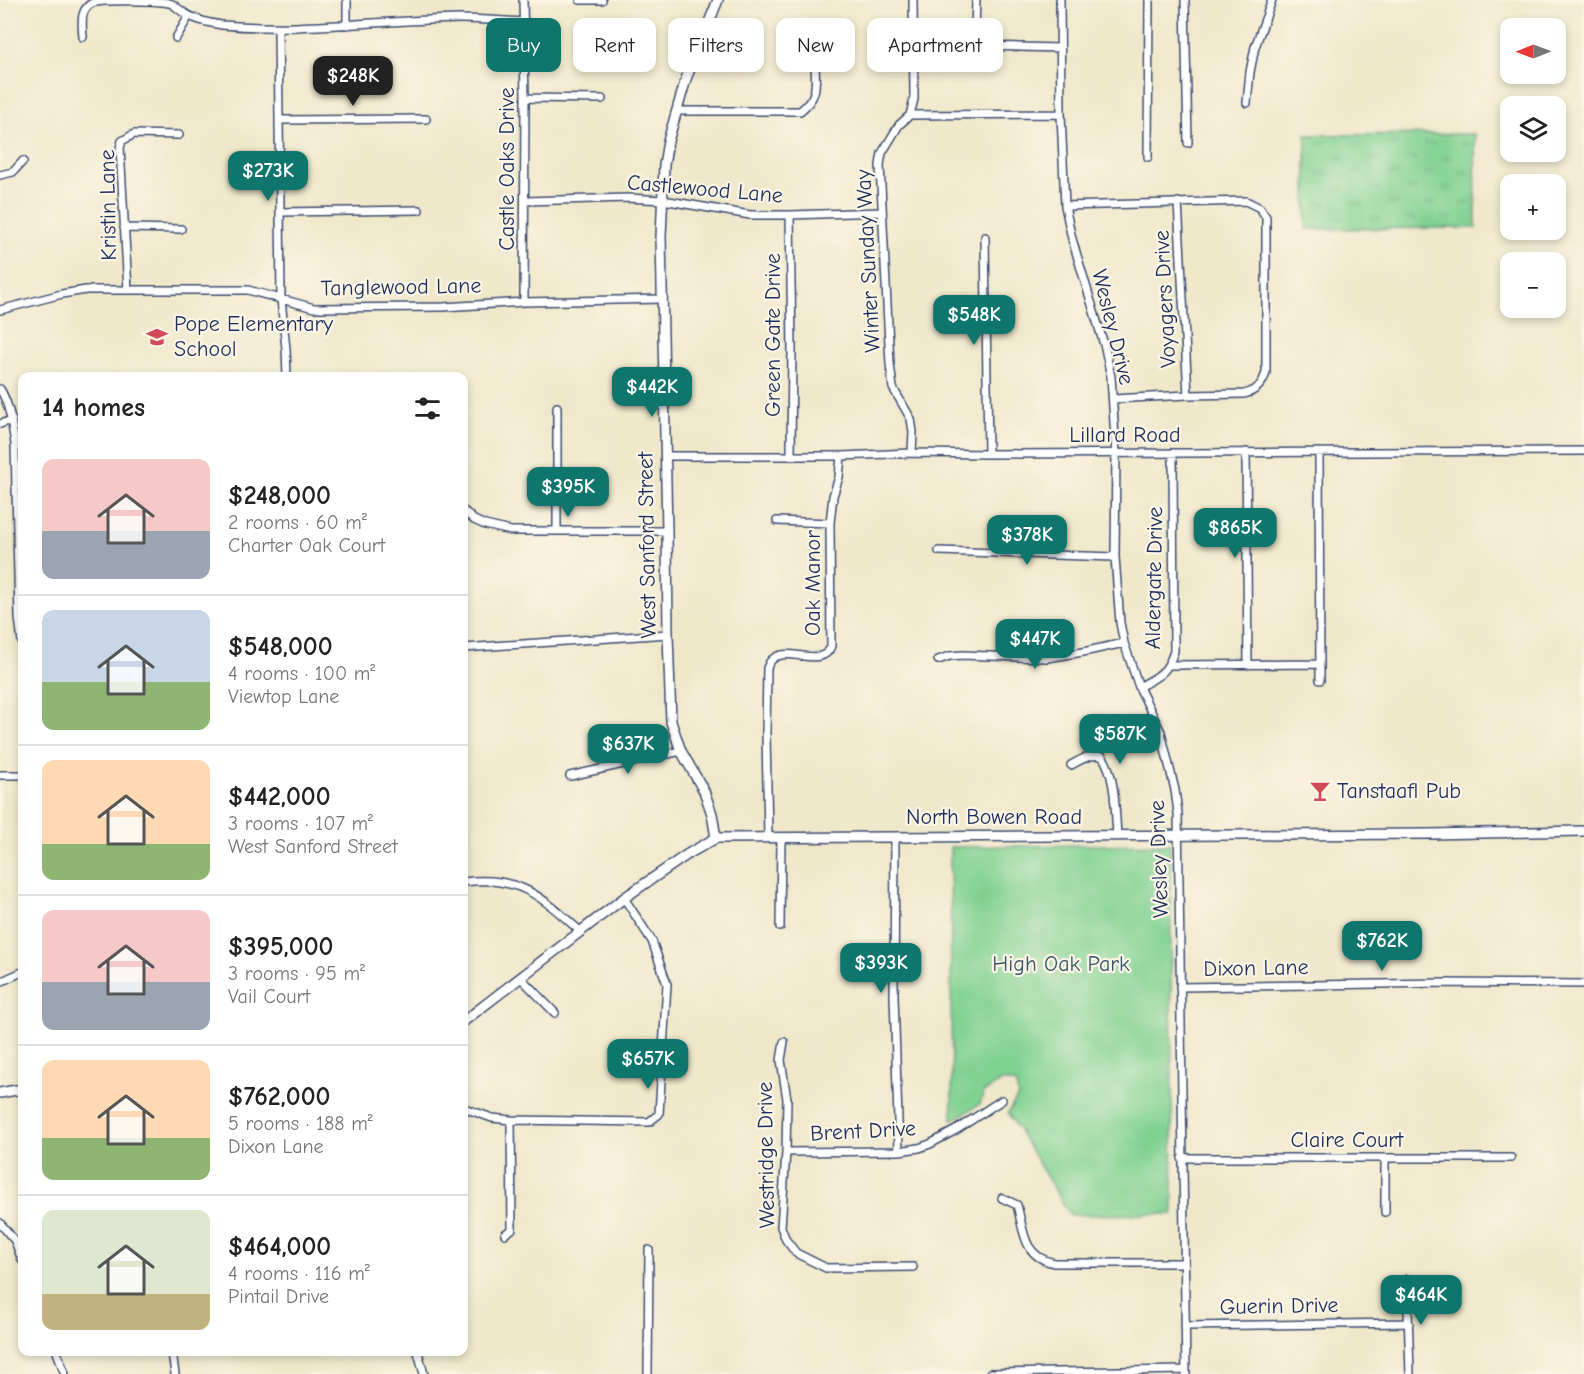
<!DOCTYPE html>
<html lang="en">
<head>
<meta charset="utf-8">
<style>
	:root { --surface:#fff; --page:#f2f2f2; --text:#222; --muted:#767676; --line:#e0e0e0; --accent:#0f766e }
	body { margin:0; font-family:"Comic Neue",sans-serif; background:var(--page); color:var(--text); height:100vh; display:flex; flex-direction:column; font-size:22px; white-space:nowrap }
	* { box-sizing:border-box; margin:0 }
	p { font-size:20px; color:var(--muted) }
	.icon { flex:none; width:33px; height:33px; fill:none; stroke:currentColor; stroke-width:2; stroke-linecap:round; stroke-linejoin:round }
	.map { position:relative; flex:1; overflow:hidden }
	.sheet { position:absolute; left:18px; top:372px; width:450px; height:984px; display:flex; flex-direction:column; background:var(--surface); border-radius:12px; box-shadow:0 3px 9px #0003 }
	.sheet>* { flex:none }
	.top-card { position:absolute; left:486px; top:18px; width:570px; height:54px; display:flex; gap:12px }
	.needle { width:39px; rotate:269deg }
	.buttons { position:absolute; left:1500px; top:18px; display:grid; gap:12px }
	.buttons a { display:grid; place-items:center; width:66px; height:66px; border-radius:12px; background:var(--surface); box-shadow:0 3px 9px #0003; font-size:30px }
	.price { position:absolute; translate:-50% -51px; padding:0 14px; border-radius:12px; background:var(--accent); color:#fff; font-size:20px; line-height:39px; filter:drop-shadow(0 2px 3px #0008) }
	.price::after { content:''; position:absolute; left:50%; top:36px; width:18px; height:14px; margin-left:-9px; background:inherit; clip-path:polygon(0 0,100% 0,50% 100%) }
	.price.on { background:#222; color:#fff }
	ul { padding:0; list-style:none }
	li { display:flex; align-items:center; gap:18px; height:150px; padding:0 24px }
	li+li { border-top:2px solid var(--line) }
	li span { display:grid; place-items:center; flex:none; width:168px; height:120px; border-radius:12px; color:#555 }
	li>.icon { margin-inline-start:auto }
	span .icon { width:72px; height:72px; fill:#fffc; stroke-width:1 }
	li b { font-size:26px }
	h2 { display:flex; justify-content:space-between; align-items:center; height:72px; padding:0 24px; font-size:26px }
	.tag { padding:0 21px; border-radius:12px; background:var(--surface); box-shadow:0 3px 9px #0003; font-size:21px; line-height:54px }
	.tag.on { background:var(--accent); color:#fff }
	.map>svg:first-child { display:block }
	.grass { fill:url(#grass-tufts); stroke:#4e8078; stroke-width:1.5 }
	.green { fill:#80d192; stroke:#4e8078; stroke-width:1.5 }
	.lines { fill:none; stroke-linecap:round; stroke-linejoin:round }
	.street-casing { stroke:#3b4b6e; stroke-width:10 }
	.secondary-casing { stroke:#3b4b6e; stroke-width:12 }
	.street { stroke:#fff; stroke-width:7 }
	.secondary { stroke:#fff; stroke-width:9 }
	.labels { text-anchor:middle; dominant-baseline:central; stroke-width:4.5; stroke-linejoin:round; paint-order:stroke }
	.street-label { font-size:22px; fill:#1b2f5e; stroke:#fcf5e5 }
	.poi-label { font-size:22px; fill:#1b2f5e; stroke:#fcf5e5; text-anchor:start }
	.park-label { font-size:22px; fill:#34586b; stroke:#fcf5e5 }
</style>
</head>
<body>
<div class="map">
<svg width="1584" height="1374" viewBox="0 0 1584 1374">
	<defs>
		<pattern id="grass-tufts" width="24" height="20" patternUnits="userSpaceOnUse" patternTransform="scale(1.5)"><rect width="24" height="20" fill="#80d192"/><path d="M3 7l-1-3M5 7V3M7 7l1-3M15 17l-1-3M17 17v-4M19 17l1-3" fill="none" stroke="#68aa7a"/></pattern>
	</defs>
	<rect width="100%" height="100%" fill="#fcf5e5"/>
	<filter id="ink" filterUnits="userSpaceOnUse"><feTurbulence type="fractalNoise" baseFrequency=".0167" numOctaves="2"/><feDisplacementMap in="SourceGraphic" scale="12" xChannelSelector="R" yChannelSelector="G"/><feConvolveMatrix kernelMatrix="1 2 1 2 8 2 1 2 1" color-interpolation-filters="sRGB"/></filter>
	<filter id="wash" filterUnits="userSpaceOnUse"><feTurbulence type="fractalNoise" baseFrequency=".008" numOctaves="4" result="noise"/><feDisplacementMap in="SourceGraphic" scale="24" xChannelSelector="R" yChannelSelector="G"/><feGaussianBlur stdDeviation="1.35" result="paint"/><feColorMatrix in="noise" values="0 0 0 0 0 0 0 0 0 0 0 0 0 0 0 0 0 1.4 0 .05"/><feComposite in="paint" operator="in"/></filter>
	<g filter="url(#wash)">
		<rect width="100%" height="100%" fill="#efe8cb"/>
		<path class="grass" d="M 1475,134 L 1476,228 L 1306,229 L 1306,135 Z"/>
		<path class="green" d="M 1170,844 L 1173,1214 L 1070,1215 L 1008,1113 L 1018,1096 L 1016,1084 L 1002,1081 L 984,1092 L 980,1104 L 952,1121 L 950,847 Z"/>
	</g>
	<g filter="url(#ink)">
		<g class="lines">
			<defs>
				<path id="street" d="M 347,0 L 347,25
					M 523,0 L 525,98 L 524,302
					M 580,0 L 602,0
					M 976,0 C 976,16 972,35 984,46 L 1060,48
					M 1060,0 L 1061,114 L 1065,206 L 1072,239 L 1105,348 L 1111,377 L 1116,453 L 1115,557 L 1120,623 L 1124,643 L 1139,687 L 1161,732 L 1175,790 L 1178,813 L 1186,1374
					M 1185,0 L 1188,143
					M 278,27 L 281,299 L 286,349 L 287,376
					M 83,37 C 82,24 79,7 95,2 C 105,0 163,0 172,4 C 176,6 179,10 183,12 C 194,20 208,23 222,25 C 301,32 380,20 460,19 C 481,19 502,21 524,22
					M 176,38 L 189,16
					M 525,98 L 602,99
					M 1247,103 L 1250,72 L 1255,47 L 1272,0
					M 677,111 L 800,111 C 820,95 815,84 815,61
					M 910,115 L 1061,114
					M 279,120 L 426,119
					M 1148,157 L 1149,0
					M 0,175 L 13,172 L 23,161
					M 525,201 L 628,198 L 663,200 L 750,215 L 790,215 L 882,212
					M 1178,202 L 1188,395
					M 1065,206 L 1246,201 L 1260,208 L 1266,217 L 1266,372 C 1263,384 1257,391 1244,394 L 1188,395 L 1113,399
					M 280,212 L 419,210
					M 790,215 L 792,349 L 791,455
					M 124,228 L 181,229
					M 985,237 L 988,454
					M 128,290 L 120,148 L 122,141 L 134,134 L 179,135
					M 0,310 L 62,294 L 86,290 L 248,290 L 314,308 L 443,307 L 524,302 L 663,299
					M 0,389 C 10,405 12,425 15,444 L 19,618 L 22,642
					M 0,424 L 12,420
					M 1246,452 L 1248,665
					M 1319,452 L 1320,680
					M 912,453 L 913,432 L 911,419 L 893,388 L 890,364 L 880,165 L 882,153 L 899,125 L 910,115 L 914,99 L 913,0
					M 666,456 L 841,456 L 912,453 L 988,454 L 1584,451
					M 464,511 L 474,520 L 485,525 L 511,531 L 667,531
					M 777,521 L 830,523
					M 557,531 L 557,407
					M 939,551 L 1115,557
					M 464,648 L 668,634
					M 938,660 L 950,656 L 962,655 L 1047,658 L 1083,652 L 1124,643
					M 1170,665 L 1320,664
					M 1139,687 C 1158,676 1167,674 1174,651 L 1173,453
					M 1071,765 C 1082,759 1090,754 1102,756 C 1116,775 1115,812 1117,835
					M 0,775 L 22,775
					M 570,776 L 681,751
					M 895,837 L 894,996 L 899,1151
					M 768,838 L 766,734 L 767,668 C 777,637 822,673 831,646 L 830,523 L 833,496 L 839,477 L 841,456
					M 464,882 C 520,875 542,897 581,932
					M 780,927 L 781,838
					M 521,978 L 555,1013
					M 0,982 L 22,972
					M 1180,987 L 1446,983 L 1584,984
					M 784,1042 L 781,1060 L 787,1099 L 786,1152 L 781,1227 L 786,1240 L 796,1253 L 826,1268 L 913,1267
					M 464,1108 L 492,1118 L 511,1120 L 649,1122 L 659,1114 L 667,984 L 652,941 L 624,898
					M 786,1152 L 899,1151 L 919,1148 L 930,1144 L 956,1130 L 1002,1100
					M 1182,1158 L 1511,1158
					M 1385,1158 L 1385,1212
					M 1002,1198 L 1017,1205 C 1024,1231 1023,1257 1054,1263 L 1184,1263
					M 0,1223 L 15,1241 L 22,1260
					M 505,1234 L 512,1229 L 511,1120
					M 1407,1279 L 1410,1374
					M 1185,1326 L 1409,1323
					M 57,1352 L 65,1374
					M 172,1352 L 175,1374
					M 418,1352 L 424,1374
					M 990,1373 L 1186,1370
					M 648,1374 L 649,1250"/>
				<path id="secondary" d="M 716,838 L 712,814 L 704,791 L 681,751 L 671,722 L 668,634 L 667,531 L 661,237 L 664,165 L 668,141 L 686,79 L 718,0
					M 464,1021 L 624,898 L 688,854 L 716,838 L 1429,834 L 1584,831
					M 0,1093 L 22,1089"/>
			</defs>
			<use href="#street" class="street-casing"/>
			<use href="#secondary" class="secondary-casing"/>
			<use href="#street" class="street"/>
			<use href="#secondary" class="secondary"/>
		</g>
	</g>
	<defs>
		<symbol id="school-bare" viewBox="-9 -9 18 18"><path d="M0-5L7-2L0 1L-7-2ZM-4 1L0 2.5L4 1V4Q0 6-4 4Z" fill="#d1495b" stroke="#fcf5e5" stroke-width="2.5" paint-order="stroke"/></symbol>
		<symbol id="bar-bare" viewBox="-9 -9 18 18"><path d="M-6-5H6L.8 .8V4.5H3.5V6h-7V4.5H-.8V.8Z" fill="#d1495b" stroke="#fcf5e5" stroke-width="2.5" paint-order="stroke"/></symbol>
	</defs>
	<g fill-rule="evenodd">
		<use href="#school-bare" x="142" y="322" width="30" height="30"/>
		<use href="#bar-bare" x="1305" y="776" width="30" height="30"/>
	</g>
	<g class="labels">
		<g class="street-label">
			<text transform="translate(507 169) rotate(-90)">Castle Oaks Drive</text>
			<text transform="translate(705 189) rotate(5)">Castlewood Lane</text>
			<text transform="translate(108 205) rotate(-91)">Kristin Lane</text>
			<text transform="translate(868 261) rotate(-93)">Winter Sunday Way</text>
			<text transform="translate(401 287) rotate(-1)">Tanglewood Lane</text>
			<text transform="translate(1165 299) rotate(-93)">Voyagers Drive</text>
			<text transform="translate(1113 327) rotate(76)">Wesley Drive</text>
			<text transform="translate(773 335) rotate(-90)">Green Gate Drive</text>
			<text x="1125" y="435">Lillard Road</text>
			<text transform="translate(647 545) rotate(-91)">West Sanford Street</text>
			<text transform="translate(1154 578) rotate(-89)">Aldergate Drive</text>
			<text transform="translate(813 583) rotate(-90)">Oak Manor</text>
			<text x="994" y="817">North Bowen Road</text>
			<text transform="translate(1159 859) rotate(-92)">Wesley Drive</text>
			<text transform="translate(1256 968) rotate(-1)">Dixon Lane</text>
			<text transform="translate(863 1131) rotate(-3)">Brent Drive</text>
			<text x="1347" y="1140">Claire Court</text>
			<text transform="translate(766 1155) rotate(-91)">Westridge Drive</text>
			<text transform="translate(1279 1306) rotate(-1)">Guerin Drive</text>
		</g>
		<g class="poi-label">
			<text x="174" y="324">Pope Elementary<tspan x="174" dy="25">School</tspan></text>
			<text x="1337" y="791">Tanstaafl Pub</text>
		</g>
		<g class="park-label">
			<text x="1061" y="964">High Oak Park</text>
		</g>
	</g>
</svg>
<div class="buttons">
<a><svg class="needle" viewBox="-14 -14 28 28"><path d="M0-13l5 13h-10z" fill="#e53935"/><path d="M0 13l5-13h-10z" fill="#767676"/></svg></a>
<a><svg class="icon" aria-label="layers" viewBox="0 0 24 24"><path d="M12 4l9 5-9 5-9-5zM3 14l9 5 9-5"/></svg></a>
<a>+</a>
<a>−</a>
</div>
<b class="price on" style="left:353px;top:107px">$248K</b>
<b class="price" style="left:268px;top:202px">$273K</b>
<b class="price" style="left:974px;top:346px">$548K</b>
<b class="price" style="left:652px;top:418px">$442K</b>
<b class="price" style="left:568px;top:518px">$395K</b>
<b class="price" style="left:1235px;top:559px">$865K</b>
<b class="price" style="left:1027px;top:566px">$378K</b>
<b class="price" style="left:1035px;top:670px">$447K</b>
<b class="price" style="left:1120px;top:765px">$587K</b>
<b class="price" style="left:628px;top:775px">$637K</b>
<b class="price" style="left:1382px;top:972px">$762K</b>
<b class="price" style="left:881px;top:994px">$393K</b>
<b class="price" style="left:648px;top:1090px">$657K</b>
<b class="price" style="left:1421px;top:1326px">$464K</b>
<div class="top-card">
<a class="tag on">Buy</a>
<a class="tag">Rent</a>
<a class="tag">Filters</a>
<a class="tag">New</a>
<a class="tag">Apartment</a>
</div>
<section class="sheet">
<h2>14 homes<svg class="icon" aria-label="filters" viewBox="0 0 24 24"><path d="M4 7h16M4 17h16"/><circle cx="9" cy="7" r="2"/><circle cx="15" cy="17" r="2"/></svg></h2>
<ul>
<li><span style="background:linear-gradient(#f6c9c9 60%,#9aa5b1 0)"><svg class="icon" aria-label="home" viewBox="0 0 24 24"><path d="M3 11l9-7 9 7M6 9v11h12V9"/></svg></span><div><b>$248,000</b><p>2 rooms · 60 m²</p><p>Charter Oak Court</p></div></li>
<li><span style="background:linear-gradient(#c9d6e8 60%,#8fb573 0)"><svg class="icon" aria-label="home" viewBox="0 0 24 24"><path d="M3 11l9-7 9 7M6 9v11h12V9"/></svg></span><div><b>$548,000</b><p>4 rooms · 100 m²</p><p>Viewtop Lane</p></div></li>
<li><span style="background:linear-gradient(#ffd9b3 70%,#8fb573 0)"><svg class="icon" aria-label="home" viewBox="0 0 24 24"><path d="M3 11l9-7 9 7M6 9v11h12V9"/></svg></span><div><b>$442,000</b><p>3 rooms · 107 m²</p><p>West Sanford Street</p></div></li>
<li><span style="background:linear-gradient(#f6c9c9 60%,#9aa5b1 0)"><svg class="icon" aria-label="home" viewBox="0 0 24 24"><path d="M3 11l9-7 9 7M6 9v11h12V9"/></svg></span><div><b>$395,000</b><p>3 rooms · 95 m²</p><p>Vail Court</p></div></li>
<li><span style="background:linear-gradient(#ffd9b3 65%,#8fb573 0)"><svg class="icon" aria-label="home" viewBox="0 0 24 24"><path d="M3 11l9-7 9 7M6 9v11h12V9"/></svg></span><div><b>$762,000</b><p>5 rooms · 188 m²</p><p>Dixon Lane</p></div></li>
<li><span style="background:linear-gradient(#dfe7d0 70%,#c2b280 0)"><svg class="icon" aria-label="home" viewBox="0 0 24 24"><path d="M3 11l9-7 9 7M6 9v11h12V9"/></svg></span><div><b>$464,000</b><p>4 rooms · 116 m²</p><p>Pintail Drive</p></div></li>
</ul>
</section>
</div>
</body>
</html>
